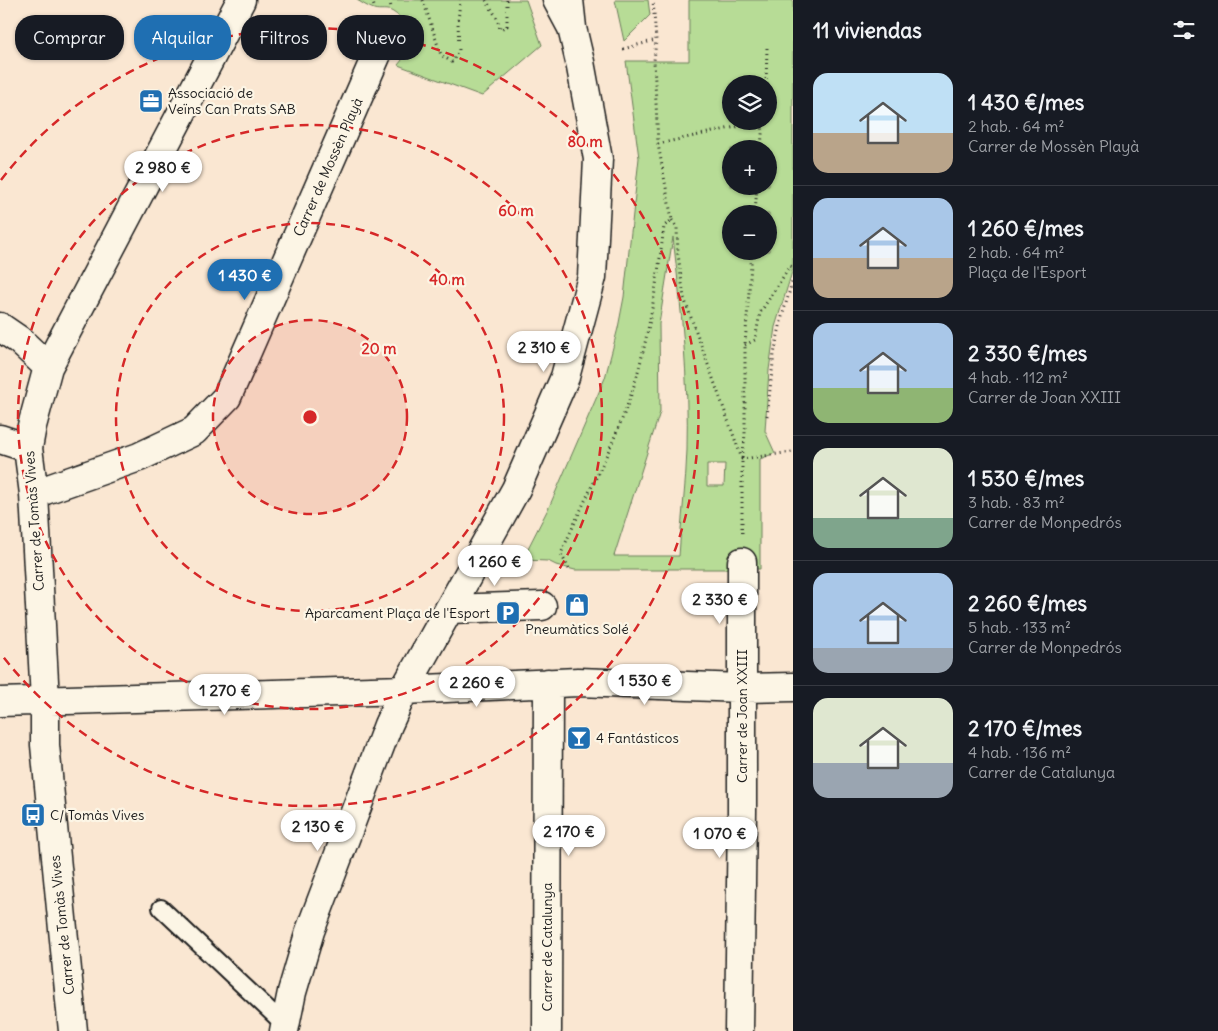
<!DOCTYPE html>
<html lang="es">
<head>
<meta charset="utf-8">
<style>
	:root { --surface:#171b24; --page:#242831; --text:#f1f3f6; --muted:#9ea1a6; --line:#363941; --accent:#1f6fb2 }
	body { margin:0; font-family:Delius,sans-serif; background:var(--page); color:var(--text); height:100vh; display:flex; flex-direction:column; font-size:19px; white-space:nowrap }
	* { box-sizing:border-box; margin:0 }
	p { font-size:16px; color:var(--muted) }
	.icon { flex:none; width:28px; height:28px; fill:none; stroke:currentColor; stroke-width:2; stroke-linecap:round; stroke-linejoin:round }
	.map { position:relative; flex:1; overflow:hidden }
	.details { display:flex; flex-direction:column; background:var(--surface); width:425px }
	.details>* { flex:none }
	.hud { position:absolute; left:15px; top:15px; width:475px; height:45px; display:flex; gap:10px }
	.fabs { position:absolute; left:722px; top:75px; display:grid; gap:10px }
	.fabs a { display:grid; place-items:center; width:55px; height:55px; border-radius:50%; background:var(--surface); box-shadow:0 1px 4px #0004; font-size:25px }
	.price { position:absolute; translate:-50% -42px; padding:0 11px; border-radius:18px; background:#fff; color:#222; font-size:16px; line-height:32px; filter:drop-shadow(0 1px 2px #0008) }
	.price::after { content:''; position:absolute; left:50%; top:30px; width:15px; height:11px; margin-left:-8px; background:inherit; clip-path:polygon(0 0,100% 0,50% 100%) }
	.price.selected { background:var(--accent); color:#fff }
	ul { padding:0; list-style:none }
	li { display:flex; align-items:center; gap:15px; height:125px; padding:0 20px }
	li+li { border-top:1px solid var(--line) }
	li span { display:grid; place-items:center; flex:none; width:140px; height:100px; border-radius:15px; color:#555 }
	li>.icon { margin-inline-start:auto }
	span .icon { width:60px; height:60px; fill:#fffc; stroke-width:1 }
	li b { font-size:21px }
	h2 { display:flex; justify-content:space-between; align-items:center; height:60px; padding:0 20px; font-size:21px }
	.pill { padding:0 18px; border-radius:20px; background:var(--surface); box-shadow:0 1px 4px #0004; font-size:18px; line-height:45px }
	.pill.selected { background:var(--accent); color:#fff }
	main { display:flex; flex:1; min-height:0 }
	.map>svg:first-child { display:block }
	.green { fill:#b7dc96; stroke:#6a7c59; fill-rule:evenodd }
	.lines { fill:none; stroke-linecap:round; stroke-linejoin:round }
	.service-casing { stroke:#1c1c1c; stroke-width:20 }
	.minor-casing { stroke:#1c1c1c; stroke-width:31 }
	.path { stroke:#1c1c1c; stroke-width:3; stroke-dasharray:1 4; stroke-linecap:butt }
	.service { stroke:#fcf5e5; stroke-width:16 }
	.minor { stroke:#fcf5e5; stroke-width:28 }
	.ring { fill:none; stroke:#d62828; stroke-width:2.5; stroke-dasharray:9 6 }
	.labels { text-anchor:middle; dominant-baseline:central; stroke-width:4.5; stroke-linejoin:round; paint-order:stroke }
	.poi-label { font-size:14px; fill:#1c1c1c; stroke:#fcf5e5; text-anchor:start }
	.street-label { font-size:14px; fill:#1c1c1c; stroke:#fcf5e5 }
	.centre { fill:#d62828; stroke:#fcf5e5; stroke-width:2.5 }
	.ring-label { font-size:15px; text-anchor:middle; font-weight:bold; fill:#d62828; stroke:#fcf5e5; stroke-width:4.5; stroke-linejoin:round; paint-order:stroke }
</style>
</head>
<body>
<main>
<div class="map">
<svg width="793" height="1031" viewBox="0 0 793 1031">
	<rect width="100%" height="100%" fill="#fae7d2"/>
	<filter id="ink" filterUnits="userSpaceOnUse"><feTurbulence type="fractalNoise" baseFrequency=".02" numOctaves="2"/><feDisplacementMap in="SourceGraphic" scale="10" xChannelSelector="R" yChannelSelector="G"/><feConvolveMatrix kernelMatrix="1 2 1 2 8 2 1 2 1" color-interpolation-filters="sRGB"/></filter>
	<g filter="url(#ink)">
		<path class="green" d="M 357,0 L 526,0 L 542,45 L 482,96 L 398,65 C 413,48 415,26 393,12 C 387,8 380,11 374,9 C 368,7 362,3 357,0 Z
			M 615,0 L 648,0 L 650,15 L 624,41 Z
			M 689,0 L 793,0 L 793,269 L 775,327 L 769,370 L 765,431 L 775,453 L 760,459 L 760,569 L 668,569 L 668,570 L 575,570 L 556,565 L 548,561 L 522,560 L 550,505 L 605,378 L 618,328 L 624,297 L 639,158 L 626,61 L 689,61 ZM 731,84 L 769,84 L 769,121 L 731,121 ZM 731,149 L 769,149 L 769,186 L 731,186 ZM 731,214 L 769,214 L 769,251 L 731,251 ZM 673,237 C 681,307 689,379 687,450 C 686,485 681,521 679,556 L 614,556 L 660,412 L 659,324 ZM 707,464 L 725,464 L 724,486 L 707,486 Z"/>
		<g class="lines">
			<defs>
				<path id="service" d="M 161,908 L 285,1025"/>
				<path id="minor" d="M 557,0 L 572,28 L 569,0
					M 0,327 L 19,340 L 48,367
					M 0,439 L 28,448
					M 34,494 L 139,457 L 194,431 L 227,397 L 384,38
					M 449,609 L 542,606
					M 0,702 L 404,690 L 578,682 L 742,688 L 793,687
					M 73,1031 L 45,745 L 45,700 L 34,494 L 28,448 L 32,426 L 48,367 L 241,0
					M 284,1031 L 292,992 L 310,931 L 388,725 L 404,690 L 516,489 L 565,377 L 592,277 L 598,159 L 580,62 L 572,28
					M 547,1031 L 548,683
					M 739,1031 L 742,811 L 742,562"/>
			</defs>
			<use href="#service" class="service-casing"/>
			<use href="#minor" class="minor-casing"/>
			<path class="path" d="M 372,0 L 375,9
				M 390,0 L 391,9
				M 423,0 L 441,55 L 452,62 L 459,51 L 458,22 L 460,0
				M 486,0 L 497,18 L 500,29 L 507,26 L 507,0
				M 623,49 L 656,40
				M 766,84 L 767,48
				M 658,144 L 763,121 L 761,149
				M 755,214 L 757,186
				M 672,220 L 677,228 L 678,254 L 684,298 L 742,459 L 792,452
				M 745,345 L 755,340 L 760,313 L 790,266 L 793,267
				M 767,416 L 774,354 L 782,317 L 793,279
				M 742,533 L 742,459 L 745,435 L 745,345 L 752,251
				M 569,569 L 561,554 C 585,496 618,440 636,379 C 650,329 658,277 664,226 L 672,220 L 658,144 L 654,61 L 656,40 L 653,0"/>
			<use href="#service" class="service"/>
			<use href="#minor" class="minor"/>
		</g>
	</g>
	<circle cx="310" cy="417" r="97" fill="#d62828" fill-opacity=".12"/>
	<g class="ring">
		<circle cx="310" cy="417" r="97"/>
		<circle cx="310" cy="417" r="194"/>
		<circle cx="310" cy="417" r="292"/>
		<path d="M1 180A389 389 0 1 1 1 654"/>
	</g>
	<defs>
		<symbol id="office-square" viewBox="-11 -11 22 22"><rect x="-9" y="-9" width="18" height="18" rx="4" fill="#1f6fb2" stroke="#fcf5e5"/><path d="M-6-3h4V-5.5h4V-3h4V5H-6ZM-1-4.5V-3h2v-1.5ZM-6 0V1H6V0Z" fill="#fff"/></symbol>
		<symbol id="shop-square" viewBox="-11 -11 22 22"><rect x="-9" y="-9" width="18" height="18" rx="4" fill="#1f6fb2" stroke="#fcf5e5"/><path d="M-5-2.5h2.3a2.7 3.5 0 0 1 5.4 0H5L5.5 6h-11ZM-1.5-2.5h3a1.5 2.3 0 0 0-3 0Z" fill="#fff"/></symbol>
		<symbol id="parking-square" viewBox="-11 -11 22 22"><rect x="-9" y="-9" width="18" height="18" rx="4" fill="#1f6fb2" stroke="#fcf5e5"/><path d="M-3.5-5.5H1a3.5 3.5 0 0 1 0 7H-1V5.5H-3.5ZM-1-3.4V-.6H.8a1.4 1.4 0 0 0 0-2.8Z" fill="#fff"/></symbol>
		<symbol id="bar-square" viewBox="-11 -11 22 22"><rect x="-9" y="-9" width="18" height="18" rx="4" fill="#1f6fb2" stroke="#fcf5e5"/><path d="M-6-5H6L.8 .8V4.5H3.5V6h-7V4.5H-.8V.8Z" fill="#fff"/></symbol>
		<symbol id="bus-square" viewBox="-11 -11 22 22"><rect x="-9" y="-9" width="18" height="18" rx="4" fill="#1f6fb2" stroke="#fcf5e5"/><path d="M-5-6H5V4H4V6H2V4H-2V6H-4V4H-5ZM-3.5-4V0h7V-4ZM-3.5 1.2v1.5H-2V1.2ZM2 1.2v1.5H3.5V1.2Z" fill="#fff"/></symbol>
	</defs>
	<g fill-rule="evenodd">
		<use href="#office-square" x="137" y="87" width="28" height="28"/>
		<use href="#shop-square" x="563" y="591" width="28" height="28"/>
		<use href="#parking-square" x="494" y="599" width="28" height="28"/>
		<use href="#bar-square" x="565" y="724" width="28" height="28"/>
		<use href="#bus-square" x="19" y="801" width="28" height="28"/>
	</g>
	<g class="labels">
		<g class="poi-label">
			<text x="168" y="93">Associació de<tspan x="168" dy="16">Veïns Can Prats SAB</tspan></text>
			<text x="490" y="613" text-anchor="end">Aparcament Plaça de l'Esport</text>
			<text x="577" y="629" text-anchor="middle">Pneumàtics Solé</text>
			<text x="596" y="738">4 Fantásticos</text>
			<text x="50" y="815">C/ Tomàs Vives</text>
		</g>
		<g class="street-label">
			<text transform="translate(328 167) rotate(-66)">Carrer de Mossèn Playà</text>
			<text transform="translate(34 521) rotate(-94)">Carrer de Tomàs Vives</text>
			<text transform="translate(742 716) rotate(-90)">Carrer de Joan XXIII</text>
			<text transform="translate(62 925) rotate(-96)">Carrer de Tomàs Vives</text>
			<text transform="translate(547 947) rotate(-90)">Carrer de Catalunya</text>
		</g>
	</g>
	<circle cx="310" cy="417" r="8" class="centre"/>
	<g class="ring-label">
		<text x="585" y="147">80 m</text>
		<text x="516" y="216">60 m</text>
		<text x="447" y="285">40 m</text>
		<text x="379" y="354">20 m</text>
	</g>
</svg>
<div class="fabs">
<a><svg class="icon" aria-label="layers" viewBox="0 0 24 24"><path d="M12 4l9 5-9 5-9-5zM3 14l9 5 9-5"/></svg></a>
<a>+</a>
<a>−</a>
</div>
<b class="price" style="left:163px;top:193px">2 980 €</b>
<b class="price selected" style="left:245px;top:301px">1 430 €</b>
<b class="price" style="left:544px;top:373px">2 310 €</b>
<b class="price" style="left:495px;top:587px">1 260 €</b>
<b class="price" style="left:720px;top:625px">2 330 €</b>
<b class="price" style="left:645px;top:706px">1 530 €</b>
<b class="price" style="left:477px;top:708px">2 260 €</b>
<b class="price" style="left:225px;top:716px">1 270 €</b>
<b class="price" style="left:318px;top:852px">2 130 €</b>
<b class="price" style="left:569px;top:857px">2 170 €</b>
<b class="price" style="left:720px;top:859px">1 070 €</b>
<div class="hud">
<a class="pill">Comprar</a>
<a class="pill selected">Alquilar</a>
<a class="pill">Filtros</a>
<a class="pill">Nuevo</a>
</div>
</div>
<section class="details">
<h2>11 viviendas<svg class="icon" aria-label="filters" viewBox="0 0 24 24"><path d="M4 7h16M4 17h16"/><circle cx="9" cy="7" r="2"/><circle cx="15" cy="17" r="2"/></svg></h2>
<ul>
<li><span style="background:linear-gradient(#bfe0f5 60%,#b9a48a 0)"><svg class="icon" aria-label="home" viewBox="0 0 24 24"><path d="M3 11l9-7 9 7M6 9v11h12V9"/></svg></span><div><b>1 430 €/mes</b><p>2 hab. · 64 m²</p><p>Carrer de Mossèn Playà</p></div></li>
<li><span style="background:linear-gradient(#a9c7e8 60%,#b9a48a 0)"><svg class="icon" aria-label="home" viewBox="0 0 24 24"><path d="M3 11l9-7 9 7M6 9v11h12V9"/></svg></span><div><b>1 260 €/mes</b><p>2 hab. · 64 m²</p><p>Plaça de l'Esport</p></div></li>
<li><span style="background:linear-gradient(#a9c7e8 65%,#8fb573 0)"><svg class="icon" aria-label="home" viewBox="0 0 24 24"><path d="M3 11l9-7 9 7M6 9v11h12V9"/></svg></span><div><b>2 330 €/mes</b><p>4 hab. · 112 m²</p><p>Carrer de Joan XXIII</p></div></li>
<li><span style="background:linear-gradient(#dfe7d0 70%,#7fa58c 0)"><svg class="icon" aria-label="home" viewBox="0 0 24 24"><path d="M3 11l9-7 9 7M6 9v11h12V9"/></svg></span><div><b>1 530 €/mes</b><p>3 hab. · 83 m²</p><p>Carrer de Monpedrós</p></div></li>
<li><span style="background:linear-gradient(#a9c7e8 75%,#9aa5b1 0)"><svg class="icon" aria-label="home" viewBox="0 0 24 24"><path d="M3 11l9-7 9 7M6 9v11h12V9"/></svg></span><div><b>2 260 €/mes</b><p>5 hab. · 133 m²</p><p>Carrer de Monpedrós</p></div></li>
<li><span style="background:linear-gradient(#dfe7d0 65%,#9aa5b1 0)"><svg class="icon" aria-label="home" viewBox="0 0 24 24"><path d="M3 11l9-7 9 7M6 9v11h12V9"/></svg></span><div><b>2 170 €/mes</b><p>4 hab. · 136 m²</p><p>Carrer de Catalunya</p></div></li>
</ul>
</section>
</main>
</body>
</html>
